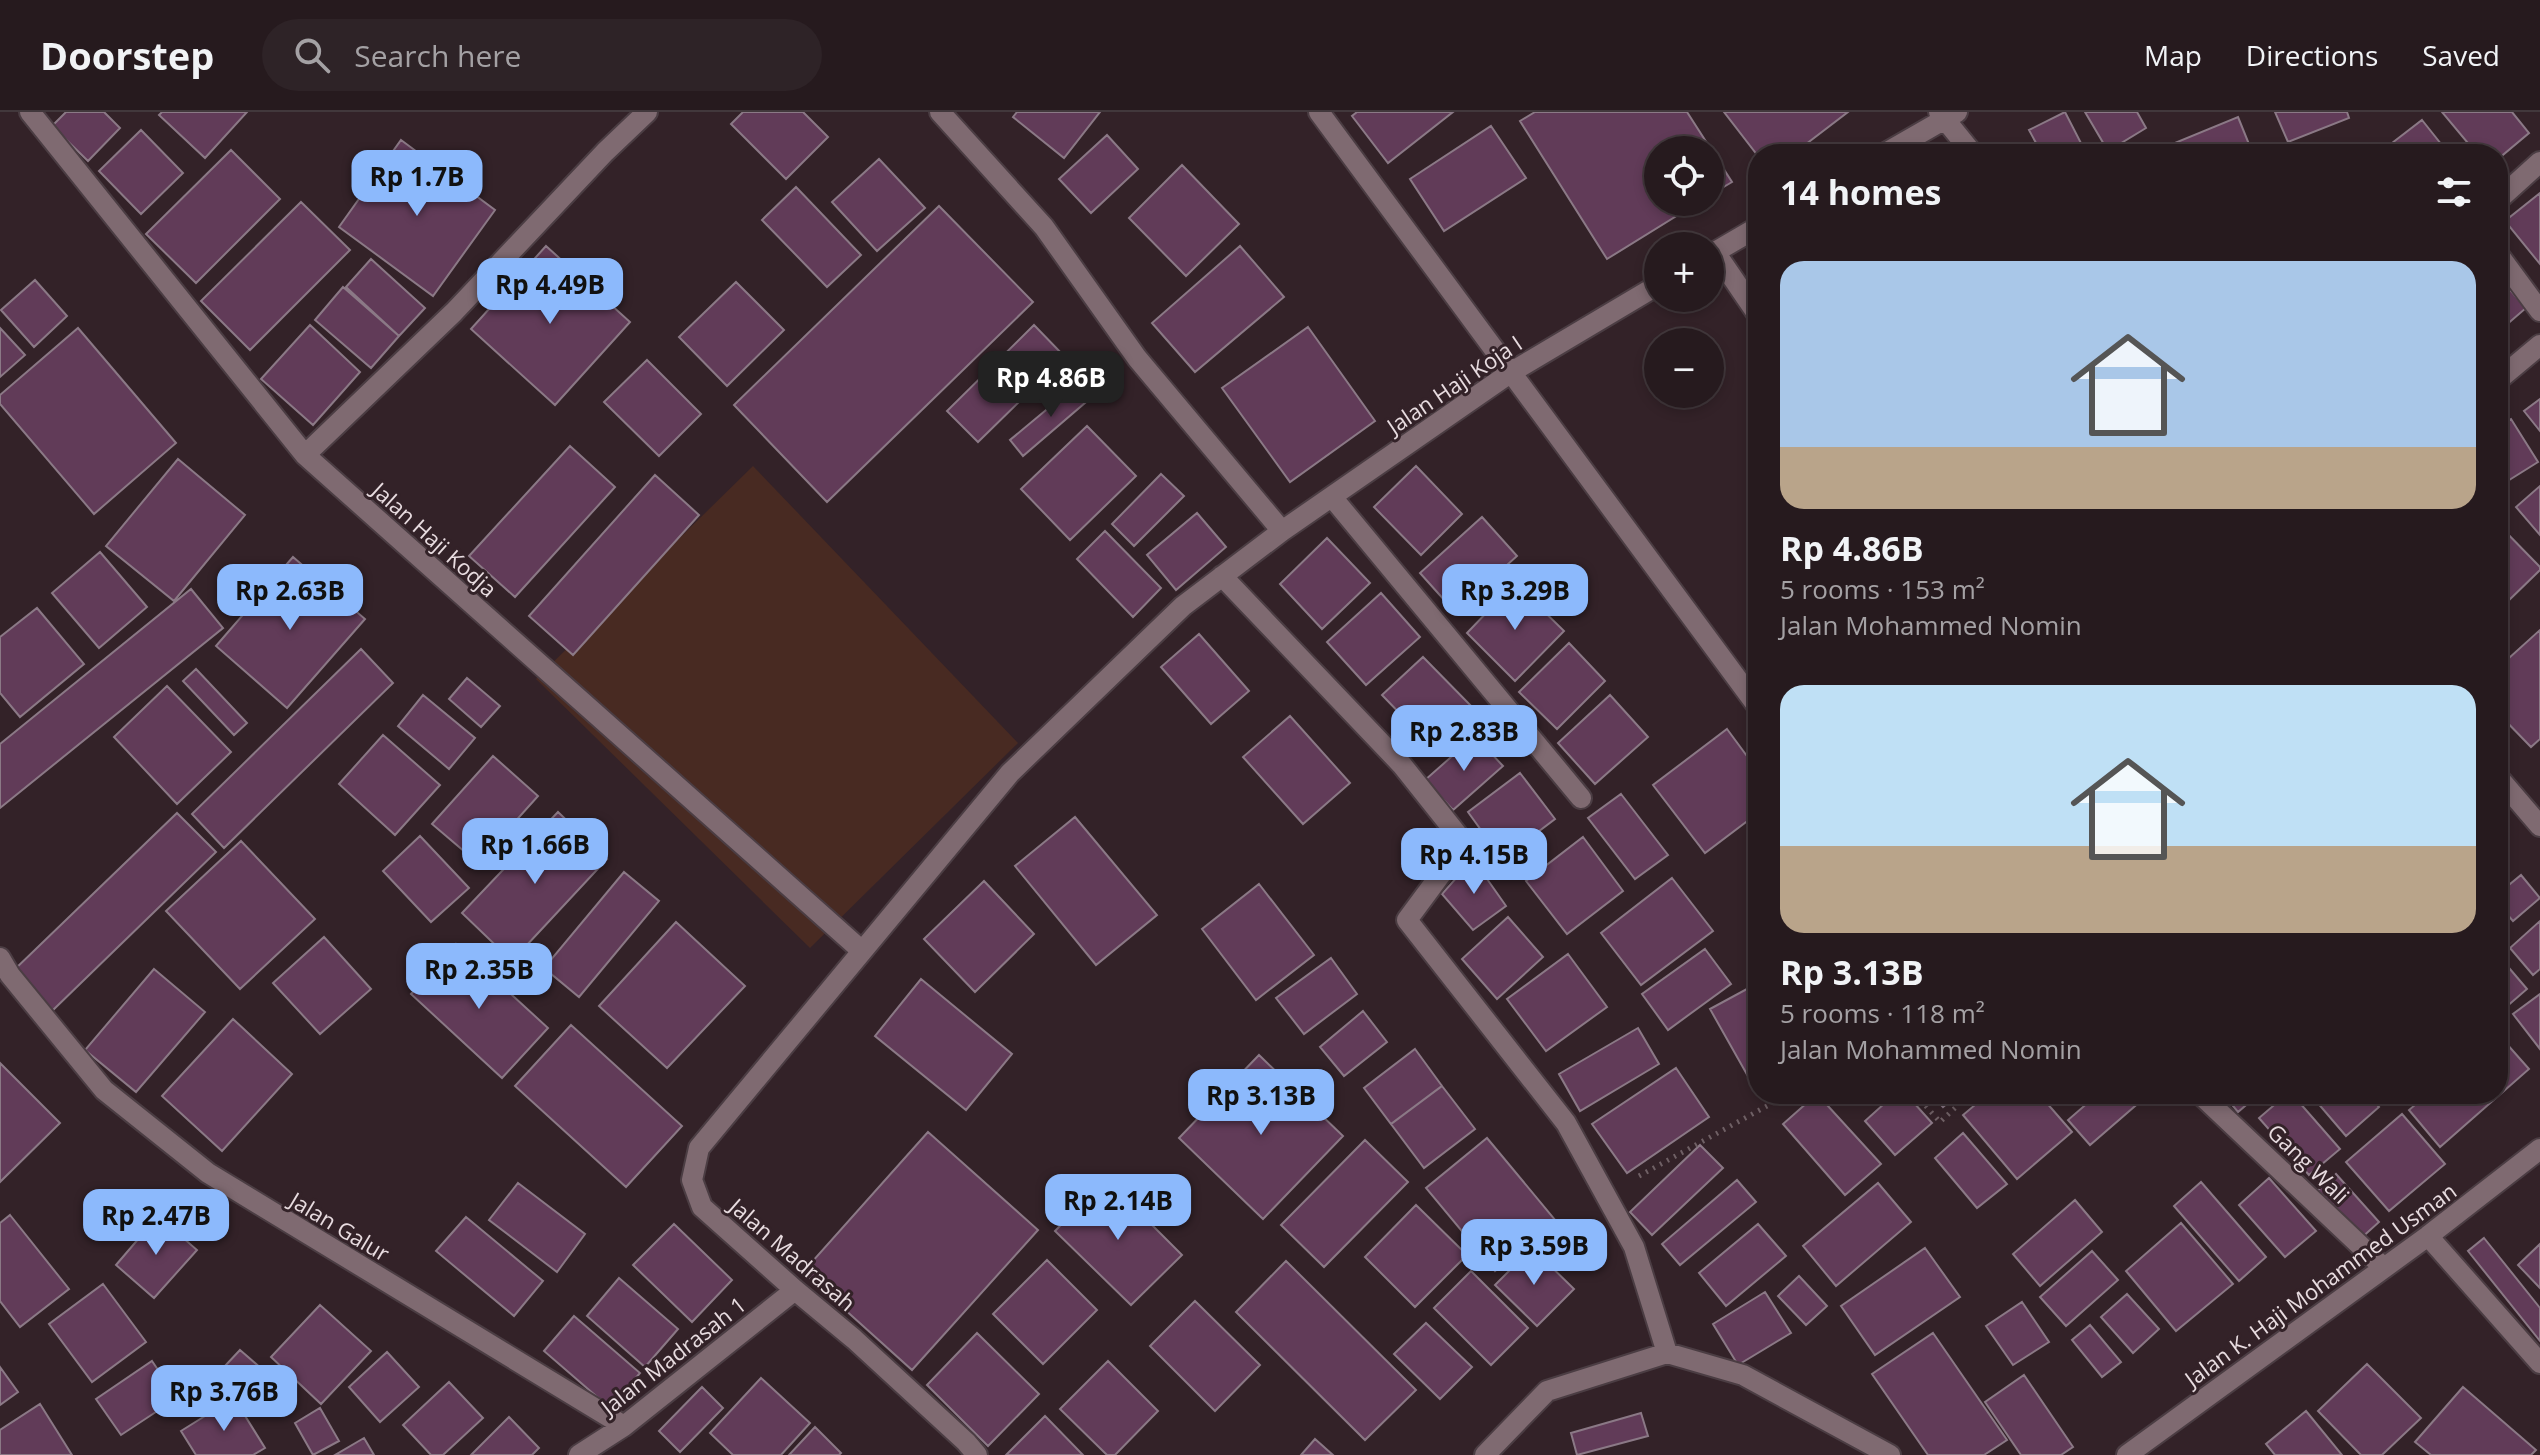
<!DOCTYPE html>
<html lang="en">
<head>
<meta charset="utf-8">
<style>
	:root { --surface:#261a1e; --page:#2e2327; --text:#f1f3f6; --muted:#a4a1a4; --line:#42383c; --accent:#8cb9fc }
	body { margin:0; font-family:"Open Sans",sans-serif; background:var(--page); color:var(--text); height:100vh; display:flex; flex-direction:column; font-size:30px; white-space:nowrap }
	* { box-sizing:border-box; margin:0 }
	p { font-size:26px; color:var(--muted) }
	.icon { flex:none; width:44px; height:44px; fill:none; stroke:currentColor; stroke-width:2; stroke-linecap:round; stroke-linejoin:round }
	.map { position:relative; flex:1; overflow:hidden }
	.panel { position:absolute; left:1748px; top:32px; width:760px; height:960px; display:flex; flex-direction:column; background:var(--surface); border-radius:32px; box-shadow:0 4px 12px #0003,0 0 0 2px var(--line) }
	.panel>* { flex:none }
	.buttons { position:absolute; left:1644px; top:24px; display:grid; gap:16px }
	.buttons a { display:grid; place-items:center; width:80px; height:80px; border-radius:50%; background:var(--surface); box-shadow:0 4px 12px #0003,0 0 0 2px var(--line); font-size:40px }
	.price { position:absolute; translate:-50% -68px; padding:0 18px; border-radius:16px; background:var(--accent); color:#111; font-size:26px; line-height:52px; filter:drop-shadow(0 2px 4px #0008) }
	.price::after { content:''; position:absolute; left:50%; top:48px; width:24px; height:18px; margin-left:-12px; background:inherit; clip-path:polygon(0 0,100% 0,50% 100%) }
	.price.on { background:#222; color:#fff }
	ul { padding:0; list-style:none }
	li { display:grid; align-content:center; gap:16px; height:424px; padding:0 32px }
	li span { display:grid; place-items:center; height:248px; border-radius:24px; color:#555 }
	li>.icon { margin-inline-start:auto }
	span .icon { width:144px; height:144px; fill:#fffc; stroke-width:1 }
	li b { font-size:34px }
	h2 { display:flex; justify-content:space-between; align-items:center; height:96px; padding:0 32px; font-size:34px }
	header { display:flex; align-items:center; gap:48px; box-sizing:border-box; height:112px; padding:0 40px; background:var(--surface); border-bottom:2px solid var(--line) }
	header strong { font-size:38px }
	nav { display:flex; gap:44px; margin-inline-start:auto; font-size:28px }
	.search { width:560px; height:72px; background:var(--page); display:flex; align-items:center; gap:20px; box-sizing:border-box; padding:0 28px; border-radius:44px; color:var(--muted); font-size:30px }
	.map>svg:first-child { display:block }
	.green { fill:#482a22 }
	.building { fill:#613b58; stroke:#8b7986; stroke-width:2 }
	.lines { fill:none; stroke-linecap:round; stroke-linejoin:round }
	.minor-casing { stroke:#4b3d43; stroke-width:24 }
	.path { stroke:#6f6065; stroke-width:5; stroke-dasharray:2 6; stroke-linecap:butt }
	.minor { stroke:#7f6a71; stroke-width:20 }
	.labels { text-anchor:middle; dominant-baseline:central; stroke-width:6; stroke-linejoin:round; paint-order:stroke }
	.street-label { font-size:22px; fill:#e8dce0; stroke:#332228 }
</style>
</head>
<body>
<header>
<strong>Doorstep</strong>
<div class="search"><svg class="icon" aria-label="search" viewBox="0 0 24 24"><circle cx="10" cy="10" r="6"/><path d="M15 15l6 6"/></svg>Search here</div>
<nav><a>Map</a><a>Directions</a><a>Saved</a></nav>
</header>
<div class="map">
<svg width="2540" height="1343" viewBox="0 0 2540 1343">
	<rect width="100%" height="100%" fill="#332228"/>
	<path class="green" d="M 753,354 L 1018,631 L 810,836 L 536,567 Z"/>
	<path class="building" d="M 66,0 L 104,0 L 120,16 L 88,49 L 52,14 Z
		M 162,0 L 247,0 L 205,46 L 159,3 Z
		M 743,0 L 803,0 L 828,25 L 786,67 L 731,12 Z
		M 1017,0 L 1100,0 L 1064,46 L 1013,5 Z
		M 1357,0 L 1453,0 L 1388,51 L 1352,4 Z
		M 1535,0 L 1687,0 L 1732,70 L 1710,83 L 1710,38 L 1658,38 L 1658,90 L 1699,90 L 1607,147 L 1520,9 Z
		M 1724,0 L 1848,0 L 1793,42 L 1758,44 Z
		M 2065,0 L 2083,35 L 2070,42 L 2042,42 L 2029,18 Z
		M 2085,0 L 2137,0 L 2146,16 L 2108,39 Z
		M 2275,0 L 2347,0 L 2349,6 L 2288,30 Z
		M 2442,0 L 2512,0 L 2529,21 L 2498,47 L 2498,42 L 2477,42 Z
		M 2238,5 L 2253,42 L 2168,42 L 2165,35 Z
		M 2422,8 L 2449,42 L 2380,42 L 2379,41 Z
		M 1491,14 L 1526,66 L 1444,119 L 1410,67 Z
		M 141,18 L 183,61 L 141,102 L 99,59 Z
		M 1107,23 L 1138,57 L 1091,101 L 1059,67 Z
		M 401,28 L 495,98 L 433,184 L 339,115 Z
		M 231,38 L 280,87 L 196,171 L 146,122 Z
		M 879,47 L 925,96 L 877,139 L 832,90 Z
		M 1182,53 L 1239,112 L 1186,164 L 1129,106 Z
		M 796,75 L 861,143 L 827,175 L 762,108 Z
		M 2540,81 L 2540,152 L 2505,109 Z
		M 301,90 L 350,138 L 250,238 L 201,189 Z
		M 939,94 L 1033,190 L 827,390 L 734,293 Z
		M 546,134 L 630,210 L 555,293 L 471,217 Z
		M 1240,134 L 1284,185 L 1195,260 L 1152,211 Z
		M 371,147 L 425,196 L 399,224 L 346,175 Z
		M 2498,164 L 2526,196 L 2498,220 Z
		M 35,168 L 67,204 L 34,235 L 1,198 Z
		M 736,170 L 784,218 L 727,274 L 679,225 Z
		M 343,175 L 399,224 L 371,256 L 315,208 Z
		M 310,213 L 360,260 L 313,313 L 261,267 Z
		M 1034,213 L 1065,245 L 978,330 L 947,299 Z
		M 1308,215 L 1375,309 L 1290,370 L 1222,276 Z
		M 0,216 L 25,243 L 0,265 Z
		M 78,216 L 176,331 L 94,402 L 0,292 L 0,283 Z
		M 647,248 L 701,302 L 659,344 L 604,290 Z
		M 1081,269 L 1093,284 L 1023,344 L 1010,328 Z
		M 2540,287 L 2540,319 L 2524,299 Z
		M 2511,307 L 2538,350 L 2498,375 L 2498,315 Z
		M 1087,314 L 1136,364 L 1070,428 L 1021,377 Z
		M 570,334 L 615,375 L 515,485 L 469,444 Z
		M 178,347 L 245,403 L 174,489 L 106,434 Z
		M 1416,354 L 1462,402 L 1421,443 L 1374,395 Z
		M 1161,362 L 1184,384 L 1134,434 L 1112,412 Z
		M 655,363 L 699,403 L 573,543 L 529,504 Z
		M 2540,374 L 2540,423 L 2516,395 Z
		M 1197,401 L 1226,435 L 1176,478 L 1147,443 Z
		M 1482,405 L 1517,444 L 1455,500 L 1420,461 Z
		M 2498,412 L 2540,455 L 2540,458 L 2505,492 L 2498,485 Z
		M 1105,419 L 1161,476 L 1133,505 L 1077,447 Z
		M 1327,426 L 1370,471 L 1322,517 L 1280,472 Z
		M 100,440 L 147,495 L 99,536 L 52,481 Z
		M 293,445 L 365,507 L 287,596 L 216,534 Z
		M 1515,471 L 1564,519 L 1515,569 L 1467,521 Z
		M 191,477 L 223,516 L 0,696 L 0,632 Z
		M 1381,481 L 1420,525 L 1366,573 L 1327,530 Z
		M 37,496 L 84,552 L 20,605 L 0,581 L 0,525 Z
		M 2540,518 L 2540,627 L 2531,635 L 2498,601 L 2498,556 Z
		M 1199,522 L 1249,579 L 1211,612 L 1161,555 Z
		M 1569,531 L 1605,569 L 1557,617 L 1519,580 Z
		M 361,537 L 393,571 L 224,736 L 192,702 Z
		M 1423,545 L 1477,600 L 1436,639 L 1382,583 Z
		M 196,557 L 247,611 L 234,623 L 183,569 Z
		M 467,566 L 500,594 L 481,615 L 449,587 Z
		M 167,574 L 231,640 L 177,692 L 114,625 Z
		M 423,583 L 475,626 L 449,657 L 398,614 Z
		M 1610,583 L 1648,625 L 1595,672 L 1558,631 Z
		M 1290,604 L 1350,671 L 1303,712 L 1243,645 Z
		M 1727,617 L 1758,659 L 1758,701 L 1705,741 L 1653,673 Z
		M 383,623 L 440,673 L 395,723 L 339,672 Z
		M 1475,624 L 1503,654 L 1453,698 L 1425,668 Z
		M 493,644 L 538,684 L 478,751 L 432,712 Z
		M 1520,661 L 1555,707 L 1502,747 L 1468,700 Z
		M 1621,682 L 1668,743 L 1635,767 L 1588,706 Z
		M 558,700 L 607,747 L 512,849 L 462,801 Z
		M 177,701 L 216,740 L 52,899 L 13,859 Z
		M 1075,705 L 1157,803 L 1096,853 L 1015,754 Z
		M 420,724 L 469,776 L 431,810 L 383,759 Z
		M 1583,725 L 1623,779 L 1567,822 L 1526,769 Z
		M 241,729 L 315,807 L 240,877 L 166,799 Z
		M 1473,747 L 1506,794 L 1473,818 L 1442,782 Z
		M 624,760 L 659,789 L 579,885 L 544,856 Z
		M 2521,763 L 2540,786 L 2513,809 L 2498,792 L 2498,782 Z
		M 1672,766 L 1713,819 L 1641,873 L 1601,821 Z
		M 984,769 L 1034,822 L 975,880 L 924,827 Z
		M 1259,772 L 1314,843 L 1256,888 L 1202,817 Z
		M 1508,805 L 1543,845 L 1497,887 L 1462,847 Z
		M 2540,809 L 2540,857 L 2533,863 L 2510,836 Z
		M 676,810 L 745,874 L 667,956 L 599,894 Z
		M 324,825 L 371,877 L 320,922 L 273,871 Z
		M 456,832 L 548,916 L 502,966 L 411,882 Z
		M 1705,837 L 1731,872 L 1668,918 L 1642,882 Z
		M 1568,842 L 1607,895 L 1546,939 L 1507,887 Z
		M 2498,843 L 2527,877 L 2498,902 Z
		M 1331,846 L 1357,882 L 1304,922 L 1276,886 Z
		M 154,857 L 205,900 L 136,980 L 85,938 Z
		M 921,867 L 1012,942 L 966,998 L 875,924 Z
		M 1758,871 L 1758,982 L 1710,897 Z
		M 2540,882 L 2540,937 L 2513,902 Z
		M 1363,899 L 1387,930 L 1344,964 L 1320,935 Z
		M 233,907 L 292,962 L 222,1039 L 162,984 Z
		M 571,913 L 682,1014 L 626,1075 L 515,974 Z
		M 1638,916 L 1659,952 L 1580,999 L 1559,962 Z
		M 2498,922 L 2529,957 L 2440,1035 L 2409,998 L 2428,982 L 2498,982 Z
		M 1415,937 L 1442,974 L 1391,1012 L 1364,976 Z
		M 1259,943 L 1343,1024 L 1263,1107 L 1179,1026 Z
		M 0,951 L 60,1011 L 0,1070 Z
		M 1676,956 L 1709,1005 L 1627,1061 L 1592,1012 Z
		M 1442,974 L 1475,1017 L 1424,1056 L 1391,1012 Z
		M 1817,982 L 1881,1052 L 1845,1083 L 1783,1012 Z
		M 1895,982 L 1906,982 L 1932,1011 L 1895,1043 L 1865,1009 Z
		M 1931,982 L 1958,982 L 1943,995 Z
		M 1988,982 L 2039,982 L 2072,1020 L 2017,1067 L 1963,1003 Z
		M 2098,982 L 2149,982 L 2090,1033 L 2068,1008 Z
		M 2223,982 L 2259,982 L 2238,1000 Z
		M 2287,982 L 2292,982 L 2340,1037 L 2309,1063 L 2259,1006 Z
		M 2310,982 L 2367,982 L 2379,995 L 2346,1024 Z
		M 2402,1002 L 2445,1052 L 2389,1099 L 2346,1050 Z
		M 928,1020 L 1038,1118 L 912,1258 L 803,1160 Z
		M 1963,1021 L 2007,1072 L 1977,1096 L 1935,1046 Z
		M 1487,1026 L 1556,1109 L 1495,1159 L 1426,1076 Z
		M 1365,1028 L 1408,1070 L 1324,1155 L 1281,1113 Z
		M 1700,1033 L 1723,1056 L 1652,1123 L 1630,1100 Z
		M 2336,1062 L 2379,1110 L 2359,1128 L 2317,1079 Z
		M 2269,1066 L 2316,1119 L 2285,1145 L 2239,1093 Z
		M 1106,1067 L 1182,1143 L 1131,1193 L 1055,1119 Z
		M 1737,1068 L 1756,1090 L 1680,1153 L 1662,1132 Z
		M 2201,1070 L 2266,1145 L 2239,1169 L 2174,1094 Z
		M 518,1071 L 585,1122 L 557,1160 L 489,1108 Z
		M 1878,1071 L 1911,1110 L 1836,1174 L 1803,1134 Z
		M 2075,1088 L 2102,1120 L 2040,1174 L 2013,1142 Z
		M 1416,1093 L 1467,1143 L 1415,1195 L 1365,1145 Z
		M 10,1103 L 69,1177 L 20,1215 L 0,1189 L 0,1111 Z
		M 158,1104 L 197,1138 L 154,1186 L 116,1153 Z
		M 466,1105 L 543,1169 L 514,1204 L 436,1139 Z
		M 2181,1111 L 2233,1172 L 2176,1219 L 2126,1159 Z
		M 674,1112 L 732,1168 L 692,1210 L 633,1153 Z
		M 1758,1112 L 1786,1144 L 1726,1194 L 1699,1161 Z
		M 2484,1126 L 2540,1196 L 2540,1229 L 2468,1139 Z
		M 2540,1132 L 2540,1176 L 2518,1153 Z
		M 1532,1136 L 1574,1177 L 1537,1214 L 1495,1173 Z
		M 1925,1136 L 1960,1185 L 1875,1243 L 1841,1194 Z
		M 2092,1139 L 2118,1168 L 2066,1214 L 2040,1185 Z
		M 1047,1148 L 1097,1198 L 1043,1252 L 993,1202 Z
		M 1286,1149 L 1416,1278 L 1365,1328 L 1236,1200 Z
		M 1471,1159 L 1528,1216 L 1491,1253 L 1434,1196 Z
		M 1799,1164 L 1827,1194 L 1806,1213 L 1778,1184 Z
		M 619,1166 L 678,1217 L 645,1255 L 587,1204 Z
		M 103,1172 L 146,1230 L 92,1270 L 49,1212 Z
		M 1765,1180 L 1791,1221 L 1738,1253 L 1713,1212 Z
		M 2127,1182 L 2159,1217 L 2133,1241 L 2101,1205 Z
		M 1195,1189 L 1260,1253 L 1215,1299 L 1150,1234 Z
		M 2022,1190 L 2049,1230 L 2013,1253 L 1986,1214 Z
		M 320,1193 L 371,1239 L 321,1292 L 271,1245 Z
		M 574,1204 L 640,1261 L 610,1296 L 544,1239 Z
		M 1426,1211 L 1472,1255 L 1440,1287 L 1394,1242 Z
		M 2090,1213 L 2121,1250 L 2102,1265 L 2072,1228 Z
		M 977,1221 L 1039,1282 L 988,1334 L 927,1273 Z
		M 1933,1221 L 2007,1328 L 1984,1343 L 1928,1343 L 1872,1262 Z
		M 240,1238 L 294,1285 L 280,1301 L 225,1254 Z
		M 387,1240 L 419,1275 L 380,1310 L 349,1275 Z
		M 152,1249 L 177,1286 L 121,1323 L 96,1287 Z
		M 1108,1249 L 1158,1299 L 1115,1343 L 1107,1343 L 1060,1297 Z
		M 2367,1252 L 2421,1306 L 2382,1343 L 2361,1343 L 2318,1299 Z
		M 0,1255 L 18,1280 L 0,1293 Z
		M 2024,1263 L 2073,1335 L 2061,1343 L 2021,1343 L 1985,1290 Z
		M 761,1266 L 810,1311 L 781,1343 L 733,1343 L 710,1321 Z
		M 449,1270 L 483,1306 L 443,1343 L 431,1343 L 403,1313 Z
		M 702,1275 L 723,1296 L 680,1340 L 659,1319 Z
		M 2463,1275 L 2536,1338 L 2531,1343 L 2431,1343 L 2415,1330 Z
		M 234,1286 L 265,1336 L 253,1343 L 196,1343 L 181,1319 Z
		M 40,1292 L 72,1343 L 0,1343 L 0,1318 Z
		M 320,1296 L 339,1329 L 313,1343 L 295,1311 Z
		M 2306,1299 L 2342,1343 L 2275,1343 L 2266,1332 Z
		M 1641,1301 L 1648,1324 L 1577,1343 L 1571,1321 Z
		M 1045,1304 L 1083,1343 L 1006,1343 Z
		M 509,1305 L 539,1336 L 532,1343 L 471,1343 Z
		M 815,1315 L 841,1341 L 839,1343 L 789,1343 Z
		M 364,1326 L 374,1343 L 335,1343 Z
		M 1315,1327 L 1333,1343 L 1301,1343 Z"/>
	<g class="lines">
		<defs>
			<path id="minor" d="M 30,0 L 305,343 L 862,839
				M 940,0 L 1044,115 L 1137,246 L 1282,419
				M 1319,0 L 1758,595
				M 1939,0 L 1973,42
				M 1884,42 L 1957,0
				M 2498,88 L 2540,50
				M 1715,140 L 1758,203
				M 2498,142 L 2540,199
				M 1710,143 L 1758,115
				M 2498,268 L 2540,233
				M 305,343 L 454,200 L 605,40 L 647,0
				M 1332,385 L 1581,686
				M 1222,464 L 1402,653 L 1464,731 L 1407,808 L 1566,1011 L 1634,1135 L 1667,1241
				M 2498,665 L 2540,714
				M 0,846 L 10,863 L 104,978 L 208,1061 L 624,1314
				M 2200,982 L 2384,1156
				M 2428,1124 L 2540,1251
				M 579,1343 L 624,1314 L 795,1178
				M 977,1343 L 966,1330 L 854,1227 L 795,1178 L 702,1095 L 692,1068 L 699,1036 L 1010,661 L 1183,494 L 1282,419 L 1510,261 L 1658,173
				M 1485,1343 L 1547,1279 L 1667,1241 L 1743,1263 L 1890,1343
				M 2127,1343 L 2428,1124 L 2540,1037"/>
		</defs>
		<use href="#minor" class="minor-casing"/>
		<path class="path" d="M 1915,982 L 1940,1010 L 1970,982
			M 1639,1064 L 1789,982"/>
		<use href="#minor" class="minor"/>
	</g>
	<g class="labels">
		<g class="street-label">
			<text transform="translate(1454 272) rotate(-34)">Jalan Haji Koja I</text>
			<text transform="translate(435 427) rotate(42)">Jalan Haji Kodja</text>
			<text transform="translate(2309 1051) rotate(44)">Gang Wali</text>
			<text transform="translate(340 1114) rotate(31)">Jalan Galur</text>
			<text transform="translate(793 1142) rotate(41)">Jalan Madrasah</text>
			<text transform="translate(2320 1172) rotate(-36)">Jalan K. Haji Mohammed Usman</text>
			<text transform="translate(673 1243) rotate(-38)">Jalan Madrasah 1</text>
		</g>
	</g>
</svg>
<div class="buttons">
<a><svg class="icon" aria-label="locate" viewBox="0 0 24 24"><circle cx="12" cy="12" r="6"/><path d="M12 2v4M12 18v4M2 12h4M18 12h4"/></svg></a>
<a>+</a>
<a>−</a>
</div>
<b class="price" style="left:417px;top:106px">Rp 1.7B</b>
<b class="price" style="left:550px;top:214px">Rp 4.49B</b>
<b class="price on" style="left:1051px;top:307px">Rp 4.86B</b>
<b class="price" style="left:290px;top:520px">Rp 2.63B</b>
<b class="price" style="left:1515px;top:520px">Rp 3.29B</b>
<b class="price" style="left:1464px;top:661px">Rp 2.83B</b>
<b class="price" style="left:535px;top:774px">Rp 1.66B</b>
<b class="price" style="left:1474px;top:784px">Rp 4.15B</b>
<b class="price" style="left:479px;top:899px">Rp 2.35B</b>
<b class="price" style="left:1261px;top:1025px">Rp 3.13B</b>
<b class="price" style="left:1118px;top:1130px">Rp 2.14B</b>
<b class="price" style="left:156px;top:1145px">Rp 2.47B</b>
<b class="price" style="left:1534px;top:1175px">Rp 3.59B</b>
<b class="price" style="left:224px;top:1321px">Rp 3.76B</b>
<section class="panel">
<h2>14 homes<svg class="icon" aria-label="filters" viewBox="0 0 24 24"><path d="M4 7h16M4 17h16"/><circle cx="9" cy="7" r="2"/><circle cx="15" cy="17" r="2"/></svg></h2>
<ul>
<li><span style="background:linear-gradient(#a9c7e8 75%,#b9a48a 0)"><svg class="icon" aria-label="home" viewBox="0 0 24 24"><path d="M3 11l9-7 9 7M6 9v11h12V9"/></svg></span><div><b>Rp 4.86B</b><p>5 rooms · 153 m²</p><p>Jalan Mohammed Nomin</p></div></li>
<li><span style="background:linear-gradient(#bfe0f5 65%,#b9a48a 0)"><svg class="icon" aria-label="home" viewBox="0 0 24 24"><path d="M3 11l9-7 9 7M6 9v11h12V9"/></svg></span><div><b>Rp 3.13B</b><p>5 rooms · 118 m²</p><p>Jalan Mohammed Nomin</p></div></li>
</ul>
</section>
</div>
</body>
</html>
